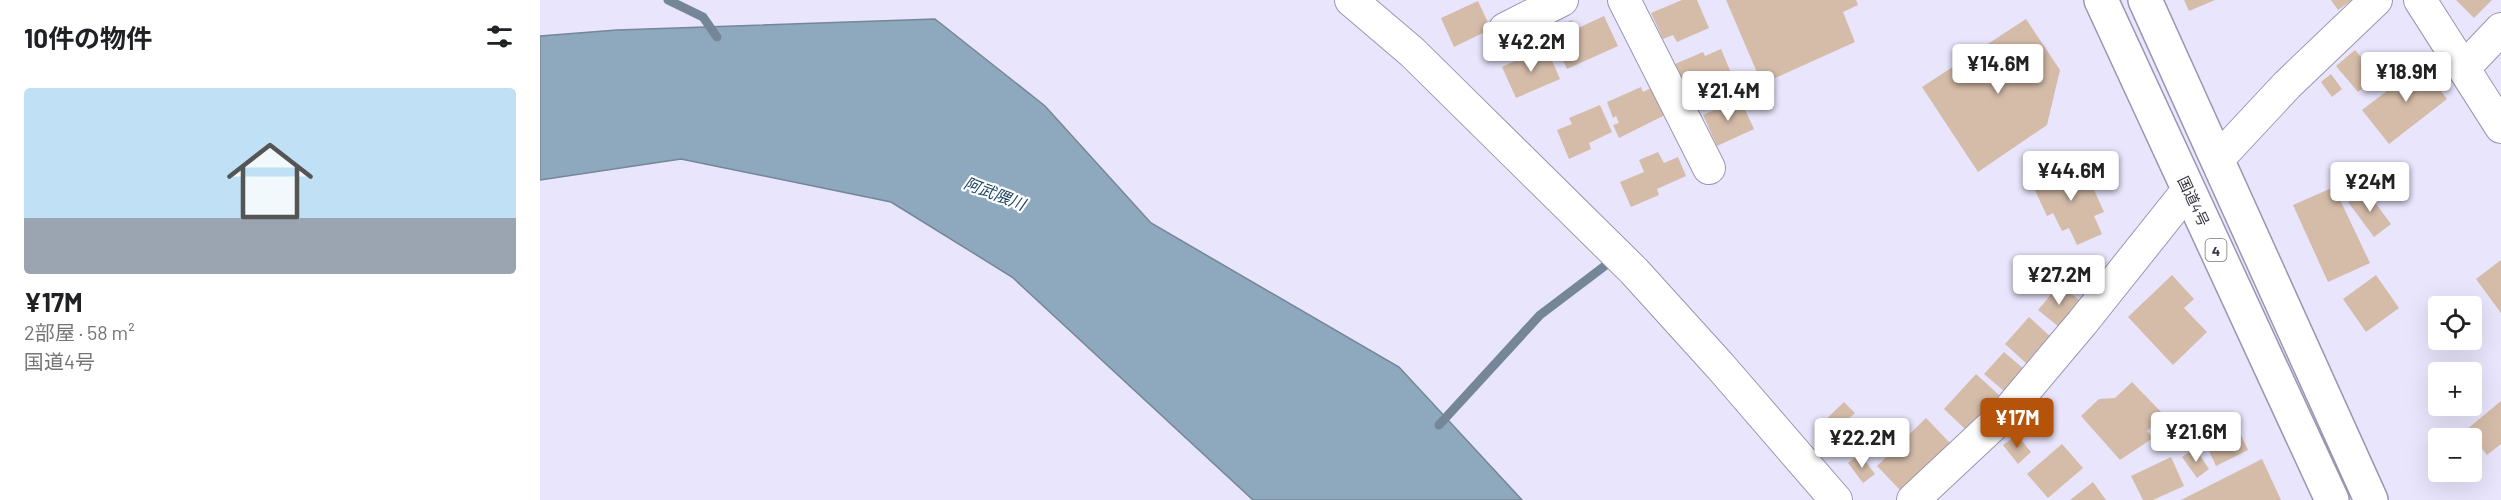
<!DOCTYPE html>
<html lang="ja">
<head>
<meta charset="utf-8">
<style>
	:root { --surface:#fff; --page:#f6f6f6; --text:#202124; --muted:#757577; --line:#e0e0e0; --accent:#b45309 }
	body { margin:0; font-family:Barlow,"Noto Sans JP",sans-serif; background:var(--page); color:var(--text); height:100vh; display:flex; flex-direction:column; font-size:22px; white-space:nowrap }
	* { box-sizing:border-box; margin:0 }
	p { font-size:20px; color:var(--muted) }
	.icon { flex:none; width:33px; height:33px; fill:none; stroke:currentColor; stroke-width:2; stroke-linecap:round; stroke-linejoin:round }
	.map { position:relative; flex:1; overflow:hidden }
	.details { display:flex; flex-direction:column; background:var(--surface); width:540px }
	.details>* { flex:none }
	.tools { position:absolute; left:1888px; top:296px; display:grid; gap:12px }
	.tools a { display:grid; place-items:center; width:54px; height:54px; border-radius:6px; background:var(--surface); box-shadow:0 6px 24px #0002; font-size:30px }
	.price { position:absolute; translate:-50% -51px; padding:0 14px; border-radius:6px; background:#fff; color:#222; font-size:20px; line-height:39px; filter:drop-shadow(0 2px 3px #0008) }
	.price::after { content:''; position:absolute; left:50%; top:36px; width:18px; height:14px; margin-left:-9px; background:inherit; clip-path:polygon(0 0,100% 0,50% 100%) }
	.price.current { background:var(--accent); color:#fff }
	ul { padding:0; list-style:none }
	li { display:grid; align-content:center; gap:12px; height:318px; padding:0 24px }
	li+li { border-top:2px solid var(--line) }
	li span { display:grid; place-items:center; height:186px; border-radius:6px; color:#555 }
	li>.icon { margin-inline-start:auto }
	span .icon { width:108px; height:108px; fill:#fffc; stroke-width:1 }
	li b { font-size:26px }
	h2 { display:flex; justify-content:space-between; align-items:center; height:72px; padding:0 24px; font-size:26px }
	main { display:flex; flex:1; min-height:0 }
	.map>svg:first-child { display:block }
	.water { fill:#8ea8bd; stroke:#758698; stroke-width:1.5 }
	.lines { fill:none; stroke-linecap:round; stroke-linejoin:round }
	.stream { stroke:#758698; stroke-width:9 }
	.building { fill:#d5bca9 }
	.minor-casing { stroke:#9a96b1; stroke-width:34 }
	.trunk-casing { stroke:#9a96b1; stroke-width:36 }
	.minor { stroke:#fff; stroke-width:32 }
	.trunk { stroke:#fff; stroke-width:33 }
	.labels { text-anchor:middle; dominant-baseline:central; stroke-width:4.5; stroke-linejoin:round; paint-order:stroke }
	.shield { fill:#fff; stroke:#75747b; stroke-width:1.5 }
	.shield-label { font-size:14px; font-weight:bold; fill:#3a3843 }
	.street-label { font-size:15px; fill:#3a3843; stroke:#fff }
	.water-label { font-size:16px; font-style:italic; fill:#194464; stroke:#fff }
</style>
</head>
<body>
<main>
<section class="details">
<h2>10件の物件<svg class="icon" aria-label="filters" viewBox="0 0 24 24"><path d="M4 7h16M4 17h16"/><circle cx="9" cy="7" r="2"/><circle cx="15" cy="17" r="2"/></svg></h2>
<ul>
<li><span style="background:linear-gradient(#bfe0f5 70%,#9aa5b1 0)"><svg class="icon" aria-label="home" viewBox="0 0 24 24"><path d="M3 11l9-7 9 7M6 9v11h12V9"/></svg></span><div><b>¥17M</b><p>2部屋 · 58 m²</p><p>国道4号</p></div></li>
</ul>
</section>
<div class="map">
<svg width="1961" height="500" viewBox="0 0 1961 500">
	<rect width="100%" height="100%" fill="#e8e5fc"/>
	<path class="water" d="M 395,19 L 505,106 L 611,223 L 859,367 L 982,500 L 713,500 L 472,277 L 351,202 L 141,159 L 0,180 L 0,36 L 77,30 Z"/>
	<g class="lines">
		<path class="stream" d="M 128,0 L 163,17 L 177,37
			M 899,425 L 1000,315 L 1066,265"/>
	</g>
	<path class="building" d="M 1142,0 L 1157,0 L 1169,28 L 1137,42 L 1133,35 L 1123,39 L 1111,13 Z
		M 1186,0 L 1316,0 L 1318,5 L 1303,12 L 1315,42 L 1222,84 Z
		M 1644,0 L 1675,0 L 1649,11 Z
		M 1791,0 L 1812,0 L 1798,10 Z
		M 1916,0 L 1952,0 L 1934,18 Z
		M 938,1 L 951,29 L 914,47 L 901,18 Z
		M 1064,16 L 1078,46 L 1027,69 L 1009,31 L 1032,20 L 1036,29 Z
		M 1486,19 L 1520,70 L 1507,125 L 1438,172 L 1382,87 Z
		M 1006,47 L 1020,79 L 976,98 L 962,67 Z
		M 1181,49 L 1194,80 L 1156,97 L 1148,79 L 1143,81 L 1135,64 L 1163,52 L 1165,56 Z
		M 1815,50 L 1837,76 L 1818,92 L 1796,66 Z
		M 1886,61 L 1899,78 L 1894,82 L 1907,99 L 1849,144 L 1822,110 Z
		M 1791,74 L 1802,89 L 1792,97 L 1781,82 Z
		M 1101,87 L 1103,92 L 1113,87 L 1125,115 L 1079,138 L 1073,125 L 1079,123 L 1076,116 L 1073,118 L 1067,102 Z
		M 1200,99 L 1214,129 L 1177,146 L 1163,115 Z
		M 1060,105 L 1072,132 L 1049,143 L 1051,149 L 1029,159 L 1017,130 L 1032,124 L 1029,118 Z
		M 1118,152 L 1124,163 L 1138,157 L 1146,176 L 1117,189 L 1119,195 L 1091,207 L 1080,182 L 1104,172 L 1099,160 Z
		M 1541,161 L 1564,212 L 1554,216 L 1562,234 L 1537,245 L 1529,228 L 1522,231 L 1513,213 L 1507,216 L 1492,184 Z
		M 1794,187 L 1830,263 L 1788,282 L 1753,205 Z
		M 1825,189 L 1851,224 L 1834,237 L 1808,202 Z
		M 1961,260 L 1961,313 L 1936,279 Z
		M 1632,275 L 1654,299 L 1644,308 L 1667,332 L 1633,365 L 1588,317 Z
		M 1836,275 L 1859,308 L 1826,332 L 1803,299 Z
		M 1520,284 L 1540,301 L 1519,327 L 1498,310 Z
		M 1489,317 L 1511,337 L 1487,364 L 1465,344 Z
		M 1464,352 L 1484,369 L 1464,391 L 1444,374 Z
		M 1436,374 L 1459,395 L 1427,431 L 1404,409 Z
		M 1592,382 L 1624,415 L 1607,431 L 1613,438 L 1580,460 L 1541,416 L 1559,399 L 1575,398 Z
		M 1961,401 L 1961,444 L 1947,455 L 1926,430 Z
		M 1304,402 L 1315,413 L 1292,433 L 1282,423 Z
		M 1692,416 L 1708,450 L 1676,466 L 1660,431 Z
		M 1386,418 L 1411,444 L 1362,492 L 1337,466 Z
		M 1477,435 L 1491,452 L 1478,464 L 1463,445 Z
		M 1522,444 L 1543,468 L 1508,498 L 1487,474 Z
		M 1655,448 L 1669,469 L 1657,478 L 1642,457 Z
		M 1320,454 L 1335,474 L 1323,483 L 1308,463 Z
		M 1631,457 L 1644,486 L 1613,500 L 1603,500 L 1591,476 Z
		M 1722,459 L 1741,500 L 1641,500 Z
		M 1553,482 L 1566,500 L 1530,500 Z"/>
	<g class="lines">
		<defs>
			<path id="minor" d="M 811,0 L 872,52 L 1094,271 L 1181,367 L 1296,500
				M 1084,0 L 1169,168
				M 1880,0 L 1961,127
				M 965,29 L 1022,0
				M 1924,68 L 1961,29
				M 1678,159 L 1747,85 L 1836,0
				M 1373,500 L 1468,411 L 1542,323 L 1648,190"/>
			<path id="trunk" d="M 1561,0 L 1792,500
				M 1605,0 L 1831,500"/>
		</defs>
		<use href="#minor" class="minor-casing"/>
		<use href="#trunk" class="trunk-casing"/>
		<use href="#minor" class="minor"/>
		<use href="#trunk" class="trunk"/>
	</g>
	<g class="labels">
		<rect class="shield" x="1665.5" y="239" width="21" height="22" rx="4.5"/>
		<g class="shield-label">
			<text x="1676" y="250">4</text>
		</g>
		<g class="street-label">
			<text transform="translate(1654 201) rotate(65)">国道4号</text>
		</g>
		<g class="water-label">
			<text transform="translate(455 193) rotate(21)">阿武隈川</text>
		</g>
	</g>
</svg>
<div class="tools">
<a><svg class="icon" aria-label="locate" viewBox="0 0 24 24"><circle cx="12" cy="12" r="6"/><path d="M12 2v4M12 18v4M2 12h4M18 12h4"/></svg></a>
<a>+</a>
<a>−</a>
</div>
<b class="price" style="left:991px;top:73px">¥42.2M</b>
<b class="price" style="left:1458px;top:95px">¥14.6M</b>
<b class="price" style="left:1866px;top:103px">¥18.9M</b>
<b class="price" style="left:1188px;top:122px">¥21.4M</b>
<b class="price" style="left:1531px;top:202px">¥44.6M</b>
<b class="price" style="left:1830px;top:213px">¥24M</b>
<b class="price" style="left:1519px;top:306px">¥27.2M</b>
<b class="price current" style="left:1477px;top:449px">¥17M</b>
<b class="price" style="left:1656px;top:463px">¥21.6M</b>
<b class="price" style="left:1322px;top:469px">¥22.2M</b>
</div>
</main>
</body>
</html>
